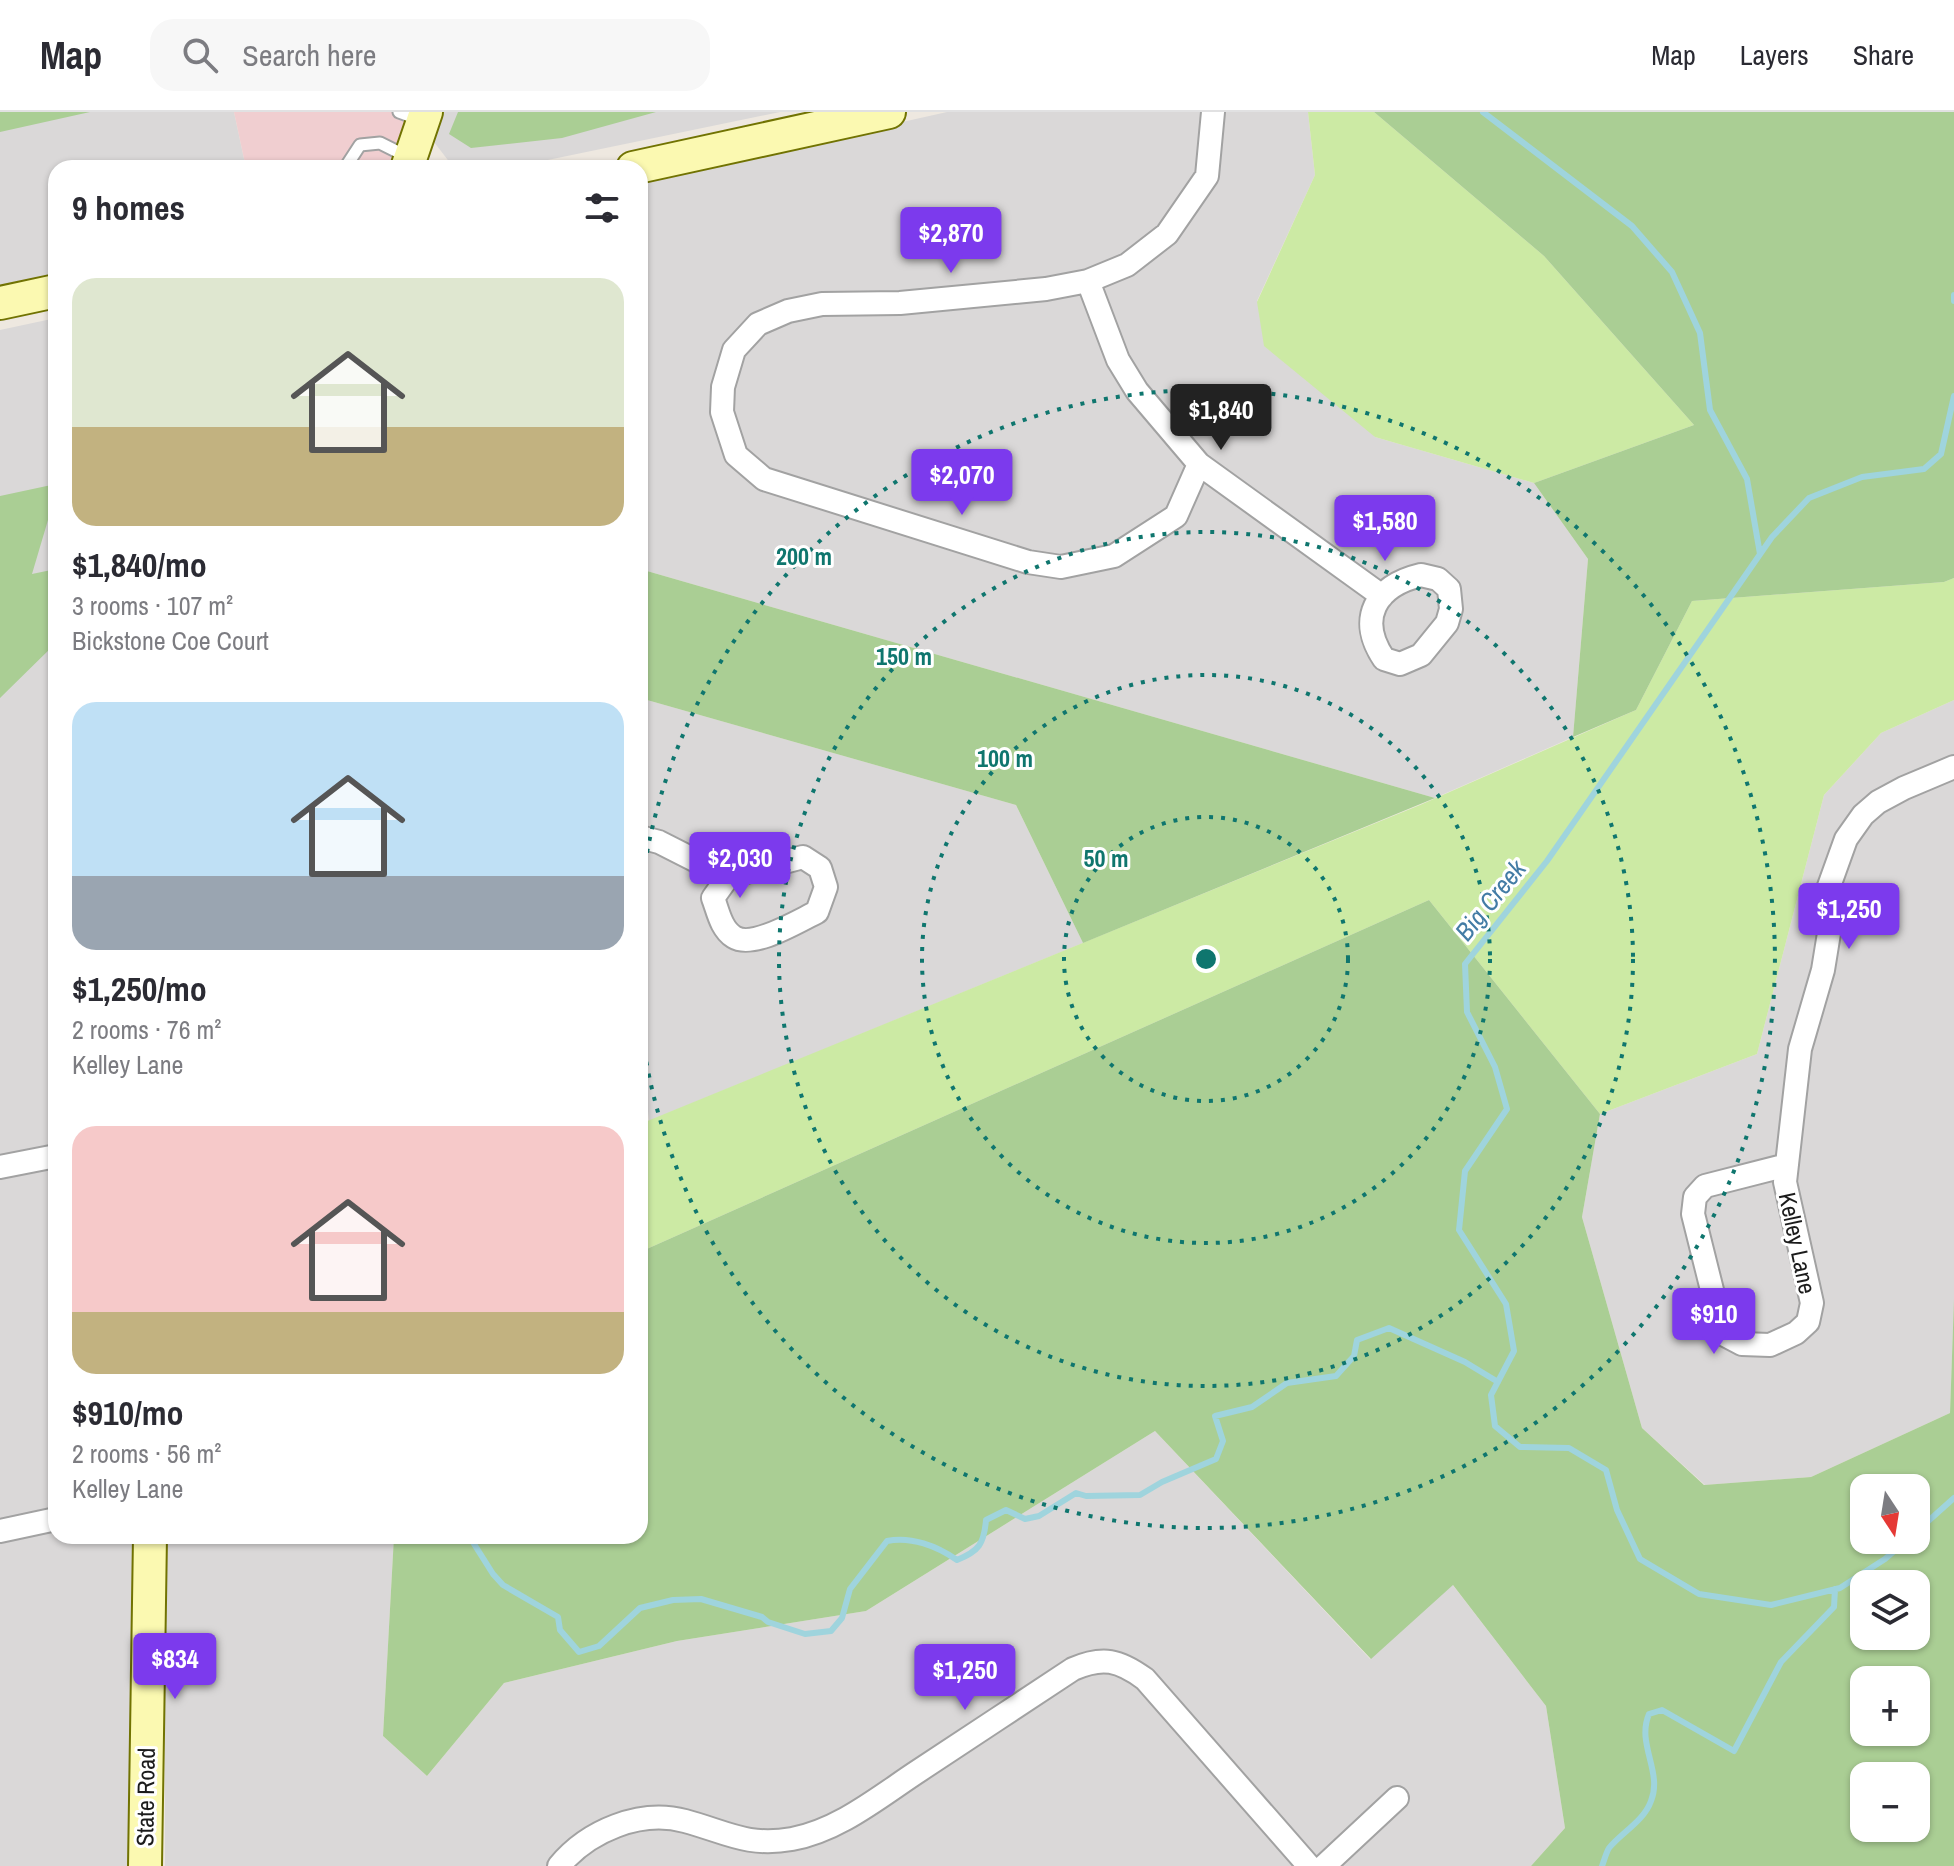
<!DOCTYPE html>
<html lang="en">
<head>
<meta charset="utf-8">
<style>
	:root { --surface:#fff; --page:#f7f7f7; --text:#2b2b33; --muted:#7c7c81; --line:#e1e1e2; --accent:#7c3aed }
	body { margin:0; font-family:"Archivo Narrow",sans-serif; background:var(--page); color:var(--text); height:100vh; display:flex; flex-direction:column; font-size:30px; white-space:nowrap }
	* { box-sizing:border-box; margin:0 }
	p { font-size:26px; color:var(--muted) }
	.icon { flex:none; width:44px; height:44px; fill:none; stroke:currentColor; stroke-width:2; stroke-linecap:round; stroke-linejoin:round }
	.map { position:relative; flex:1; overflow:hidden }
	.drawer { position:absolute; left:48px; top:48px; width:600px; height:1384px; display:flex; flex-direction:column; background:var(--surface); border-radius:24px; box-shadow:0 2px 6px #0004 }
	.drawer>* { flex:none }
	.needle { width:52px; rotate:168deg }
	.buttons { position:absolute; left:1850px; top:1362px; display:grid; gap:16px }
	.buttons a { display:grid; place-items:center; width:80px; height:80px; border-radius:16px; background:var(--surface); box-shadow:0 2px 6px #0004; font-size:40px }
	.price { position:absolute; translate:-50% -68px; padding:0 18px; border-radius:8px; background:var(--accent); color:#fff; font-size:26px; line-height:52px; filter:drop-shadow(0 2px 4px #0008) }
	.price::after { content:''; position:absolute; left:50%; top:48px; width:24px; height:18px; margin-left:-12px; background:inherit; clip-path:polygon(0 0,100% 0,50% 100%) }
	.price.on { background:#222; color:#fff }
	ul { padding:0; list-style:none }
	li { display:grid; align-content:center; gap:16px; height:424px; padding:0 24px }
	li span { display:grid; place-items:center; height:248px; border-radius:24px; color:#555 }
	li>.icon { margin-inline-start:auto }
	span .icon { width:144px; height:144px; fill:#fffc; stroke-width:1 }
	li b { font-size:34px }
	h2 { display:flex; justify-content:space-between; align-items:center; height:96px; padding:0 24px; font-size:34px }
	header { display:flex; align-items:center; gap:48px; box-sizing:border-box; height:112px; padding:0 40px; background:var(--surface); border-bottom:2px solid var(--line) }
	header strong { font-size:38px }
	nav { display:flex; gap:44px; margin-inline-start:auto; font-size:28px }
	.search { width:560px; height:72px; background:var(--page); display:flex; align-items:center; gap:20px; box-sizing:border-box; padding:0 28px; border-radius:24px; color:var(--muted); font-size:30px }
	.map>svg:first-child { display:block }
	.residential { fill:#dad8d8 }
	.commercial { fill:#f0ced0 }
	.grass { fill:#cceaa4 }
	.forest { fill:#aace94; fill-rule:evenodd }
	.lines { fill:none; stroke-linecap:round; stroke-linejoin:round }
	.stream { stroke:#9fd4dd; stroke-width:6 }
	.lane-casing { stroke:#a2a2a2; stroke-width:15 }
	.street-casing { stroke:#a2a2a2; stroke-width:26 }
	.secondary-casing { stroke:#717302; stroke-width:36 }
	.lane { stroke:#fff; stroke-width:11 }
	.street { stroke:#fff; stroke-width:22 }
	.secondary { stroke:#fbf9b1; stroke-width:32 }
	.ring { fill:none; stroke:#0f766e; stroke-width:4; stroke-dasharray:4 8 }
	.labels { text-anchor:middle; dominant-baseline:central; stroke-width:6; stroke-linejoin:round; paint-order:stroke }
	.street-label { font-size:24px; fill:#1b1b1b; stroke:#fff }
	.water-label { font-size:26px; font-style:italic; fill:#437ca5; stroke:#fff }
	.centre { fill:#0f766e; stroke:#fff; stroke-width:4 }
	.ring-label { font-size:24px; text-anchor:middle; font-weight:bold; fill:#0f766e; stroke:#fff; stroke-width:6; stroke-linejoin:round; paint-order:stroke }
</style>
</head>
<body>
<header>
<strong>Map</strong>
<div class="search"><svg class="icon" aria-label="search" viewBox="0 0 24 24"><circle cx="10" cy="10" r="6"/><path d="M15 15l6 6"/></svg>Search here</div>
<nav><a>Map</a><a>Layers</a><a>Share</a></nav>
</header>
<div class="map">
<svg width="1954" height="1754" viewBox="0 0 1954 1754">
	<rect width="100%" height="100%" fill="#eee8e0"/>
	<path class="residential" d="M 0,0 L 234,0 L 246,56 L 56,56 L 56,164 L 0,177 Z
		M 444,0 L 780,0 L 509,56 L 454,56 L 434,30 Z
		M 947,0 L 1308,0 L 1315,63 L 1257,189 L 1375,325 L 1534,371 L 1588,447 L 1573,625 L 1435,686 L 640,457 L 640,69 Z
		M 56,206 L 56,1424 L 135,1424 L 133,1754 L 0,1754 L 0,218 Z
		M 640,586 L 1016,693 L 1083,831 L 649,1009 L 640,921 Z
		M 1954,588 L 1954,1187 L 1950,1301 L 1811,1365 L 1705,1373 L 1642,1316 L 1582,1105 L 1600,1002 L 1757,942 L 1824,683 L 1881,621 Z
		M 1155,1319 L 1370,1547 L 1452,1472 L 1546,1594 L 1565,1716 L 1531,1754 L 165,1754 L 165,1424 L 394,1424 L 383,1624 L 427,1664 L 504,1571 L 677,1529 L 866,1499 Z"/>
	<path class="commercial" d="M 234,0 L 412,0 L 394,56 L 246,56 Z"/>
	<path class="grass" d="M 1308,0 L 1374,0 L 1544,144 L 1694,313 L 1534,371 L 1375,325 L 1264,234 L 1257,190 L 1315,63 Z
		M 1954,466 L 1954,588 L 1881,621 L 1824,683 L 1757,942 L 1600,1002 L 1429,788 L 640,1140 L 640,1012 L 1420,693 L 1636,598 L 1692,489 L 1944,470 Z"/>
	<path class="forest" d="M 0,0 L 90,0 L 0,20 Z
		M 458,0 L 656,0 L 562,26 L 471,36 L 449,22 Z
		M 1374,0 L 1954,0 L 1954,466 L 1944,470 L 1692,489 L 1636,598 L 1573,625 L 1588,447 L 1534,371 L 1694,313 L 1544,144 Z
		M 56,372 L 56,381 L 32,462 L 56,457 L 56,531 L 0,586 L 0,384 Z
		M 640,457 L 1435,686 L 1083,831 L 1016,693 L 640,586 Z
		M 1429,788 L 1600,1002 L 1582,1105 L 1642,1316 L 1704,1373 L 1811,1365 L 1950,1301 L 1954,1187 L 1954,1754 L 1531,1754 L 1565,1716 L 1546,1594 L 1453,1473 L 1371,1547 L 1155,1319 L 866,1499 L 677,1529 L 504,1571 L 427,1664 L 383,1624 L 394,1424 L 640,1424 L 640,1140 ZM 1864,1376 L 1916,1376 L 1916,1428 L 1864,1428 ZM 1864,1472 L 1916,1472 L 1916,1524 L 1864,1524 ZM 1864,1568 L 1916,1568 L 1916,1620 L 1864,1620 ZM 1864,1664 L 1916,1664 L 1916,1716 L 1864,1716 Z"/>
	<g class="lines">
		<path class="stream" d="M 1483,0 L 1632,114 L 1672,160 L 1700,221 L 1710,298 L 1747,367 L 1760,442
			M 1954,183 L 1954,189
			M 1916,1420 L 1954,1386
			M 469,1424 L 493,1462 L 503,1473 L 558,1505 L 560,1518 L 579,1540 L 599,1534 L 640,1496 L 673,1488 L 701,1487 L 762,1505 L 768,1510 L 805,1522 L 831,1519 L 842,1506 L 850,1477 L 887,1429 C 911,1424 937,1434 957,1448 C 979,1439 984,1432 986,1408 L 1006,1398 L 1025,1407 L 1039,1404 L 1076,1381 L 1086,1384 L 1140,1383 L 1162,1370 L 1216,1347 L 1223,1329 L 1215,1304 L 1252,1295 L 1287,1271 L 1336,1264 L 1354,1244 L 1357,1228 L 1389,1216 L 1465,1250 L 1498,1270
			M 1907,1428 L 1885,1447 L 1840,1476 L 1771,1493 L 1699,1482 L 1640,1447 L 1617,1398 L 1606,1358 L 1569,1336 L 1520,1335 L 1495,1314 L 1491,1283 L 1514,1239 L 1506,1192 L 1459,1118 L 1465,1059 L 1507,997 L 1495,955 L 1467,900 L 1465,852 L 1547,749 L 1772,425 L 1809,386 L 1862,365 L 1924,357 L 1941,342 L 1954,284
			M 1602,1754 C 1604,1749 1606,1741 1609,1736 C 1621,1721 1644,1709 1651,1689 C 1663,1660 1636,1632 1649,1602 L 1662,1598 L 1734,1639 L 1781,1550 L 1834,1495 L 1835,1477"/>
		<defs>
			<path id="lane" d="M 399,0 L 421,8
				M 345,56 L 360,33 L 380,31 L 408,45"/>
			<path id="street" d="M 1088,169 L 1118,248 L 1137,279 L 1199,352 L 1382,484
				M 1199,352 L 1176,404 L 1114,444 L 1061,455 L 1028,450 L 764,367 L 736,343 L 722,300 L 723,275 L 734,238 L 758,212 L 788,199 L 822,192 L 900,191 L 1046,177 L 1088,169 L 1127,153 L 1167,122 L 1207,64 L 1213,0
				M 1421,463 L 1438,467 L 1449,477 L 1451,497 L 1447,511 L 1421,543 L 1400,552 L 1384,547 C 1357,507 1375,474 1421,463 Z
				M 640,725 L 659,730 L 728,765
				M 803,745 L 820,756 L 826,775 L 817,800 C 798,809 753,837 734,825 C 721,817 718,799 713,786 L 728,765 Z
				M 1787,1053 L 1705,1074 L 1695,1085 L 1693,1102 L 1723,1222 L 1742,1232 L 1770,1233 L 1796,1221 L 1808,1210 L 1812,1191 L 1785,1070 L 1800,937 L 1823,858 L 1830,815 L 1828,777 L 1846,727 L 1863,703 L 1878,690 L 1904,676 L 1954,655
				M 0,1055 L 56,1044
				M 0,1419 L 56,1407
				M 559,1754 C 588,1719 640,1697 685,1709 C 726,1720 747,1735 792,1727 C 840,1718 880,1684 920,1658 C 971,1624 1022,1591 1073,1557 C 1103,1544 1119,1548 1145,1567 L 1309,1754
				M 1324,1754 L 1397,1686"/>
			<path id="secondary" d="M 407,56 L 426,0
				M 633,56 L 889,0
				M 0,191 L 56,179
				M 145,1754 L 150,1424"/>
		</defs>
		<use href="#lane" class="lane-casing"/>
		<use href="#street" class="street-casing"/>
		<use href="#secondary" class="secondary-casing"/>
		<use href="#lane" class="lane"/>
		<use href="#street" class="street"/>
		<use href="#secondary" class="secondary"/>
	</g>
	<g class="ring">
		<circle cx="1206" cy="847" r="142"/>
		<circle cx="1206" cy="847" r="284"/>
		<circle cx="1206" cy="847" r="427"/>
		<path d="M640 788A569 569 0 1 1 640 906"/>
	</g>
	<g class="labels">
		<g class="street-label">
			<text transform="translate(1798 1131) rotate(78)">Kelley Lane</text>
			<text transform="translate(145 1685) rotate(-89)">State Road</text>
		</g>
		<g class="water-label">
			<text transform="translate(1490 788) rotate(-51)">Big Creek</text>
		</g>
	</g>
	<circle cx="1206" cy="847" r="12" class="centre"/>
	<g class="ring-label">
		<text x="804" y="453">200 m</text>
		<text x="904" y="553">150 m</text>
		<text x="1005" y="655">100 m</text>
		<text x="1106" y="755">50 m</text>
	</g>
</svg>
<div class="buttons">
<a><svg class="needle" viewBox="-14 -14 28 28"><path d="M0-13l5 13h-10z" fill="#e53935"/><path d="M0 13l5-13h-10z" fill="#7c7c81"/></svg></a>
<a><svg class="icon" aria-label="layers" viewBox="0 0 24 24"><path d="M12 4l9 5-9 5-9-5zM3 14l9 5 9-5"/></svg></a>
<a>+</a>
<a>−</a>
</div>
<b class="price" style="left:951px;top:163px">$2,870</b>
<b class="price on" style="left:1221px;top:340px">$1,840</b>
<b class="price" style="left:962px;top:405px">$2,070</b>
<b class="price" style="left:1385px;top:451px">$1,580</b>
<b class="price" style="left:740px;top:788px">$2,030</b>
<b class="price" style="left:1849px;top:839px">$1,250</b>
<b class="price" style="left:1714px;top:1244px">$910</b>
<b class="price" style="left:175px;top:1589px">$834</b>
<b class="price" style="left:965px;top:1600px">$1,250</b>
<section class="drawer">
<h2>9 homes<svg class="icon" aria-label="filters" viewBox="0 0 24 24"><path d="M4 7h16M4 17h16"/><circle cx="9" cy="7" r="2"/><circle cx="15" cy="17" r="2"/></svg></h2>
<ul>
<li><span style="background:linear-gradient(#dfe7d0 60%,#c2b280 0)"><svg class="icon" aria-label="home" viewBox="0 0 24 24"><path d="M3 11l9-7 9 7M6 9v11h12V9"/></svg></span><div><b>$1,840/mo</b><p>3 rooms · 107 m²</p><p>Bickstone Coe Court</p></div></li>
<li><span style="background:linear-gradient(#bfe0f5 70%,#9aa5b1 0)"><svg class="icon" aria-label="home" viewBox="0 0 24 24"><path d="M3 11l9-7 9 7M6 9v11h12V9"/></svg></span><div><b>$1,250/mo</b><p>2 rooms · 76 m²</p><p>Kelley Lane</p></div></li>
<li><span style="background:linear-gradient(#f6c9c9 75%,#c2b280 0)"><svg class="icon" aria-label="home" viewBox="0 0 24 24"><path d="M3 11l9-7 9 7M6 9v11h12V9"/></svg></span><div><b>$910/mo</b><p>2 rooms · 56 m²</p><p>Kelley Lane</p></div></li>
</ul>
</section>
</div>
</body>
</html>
